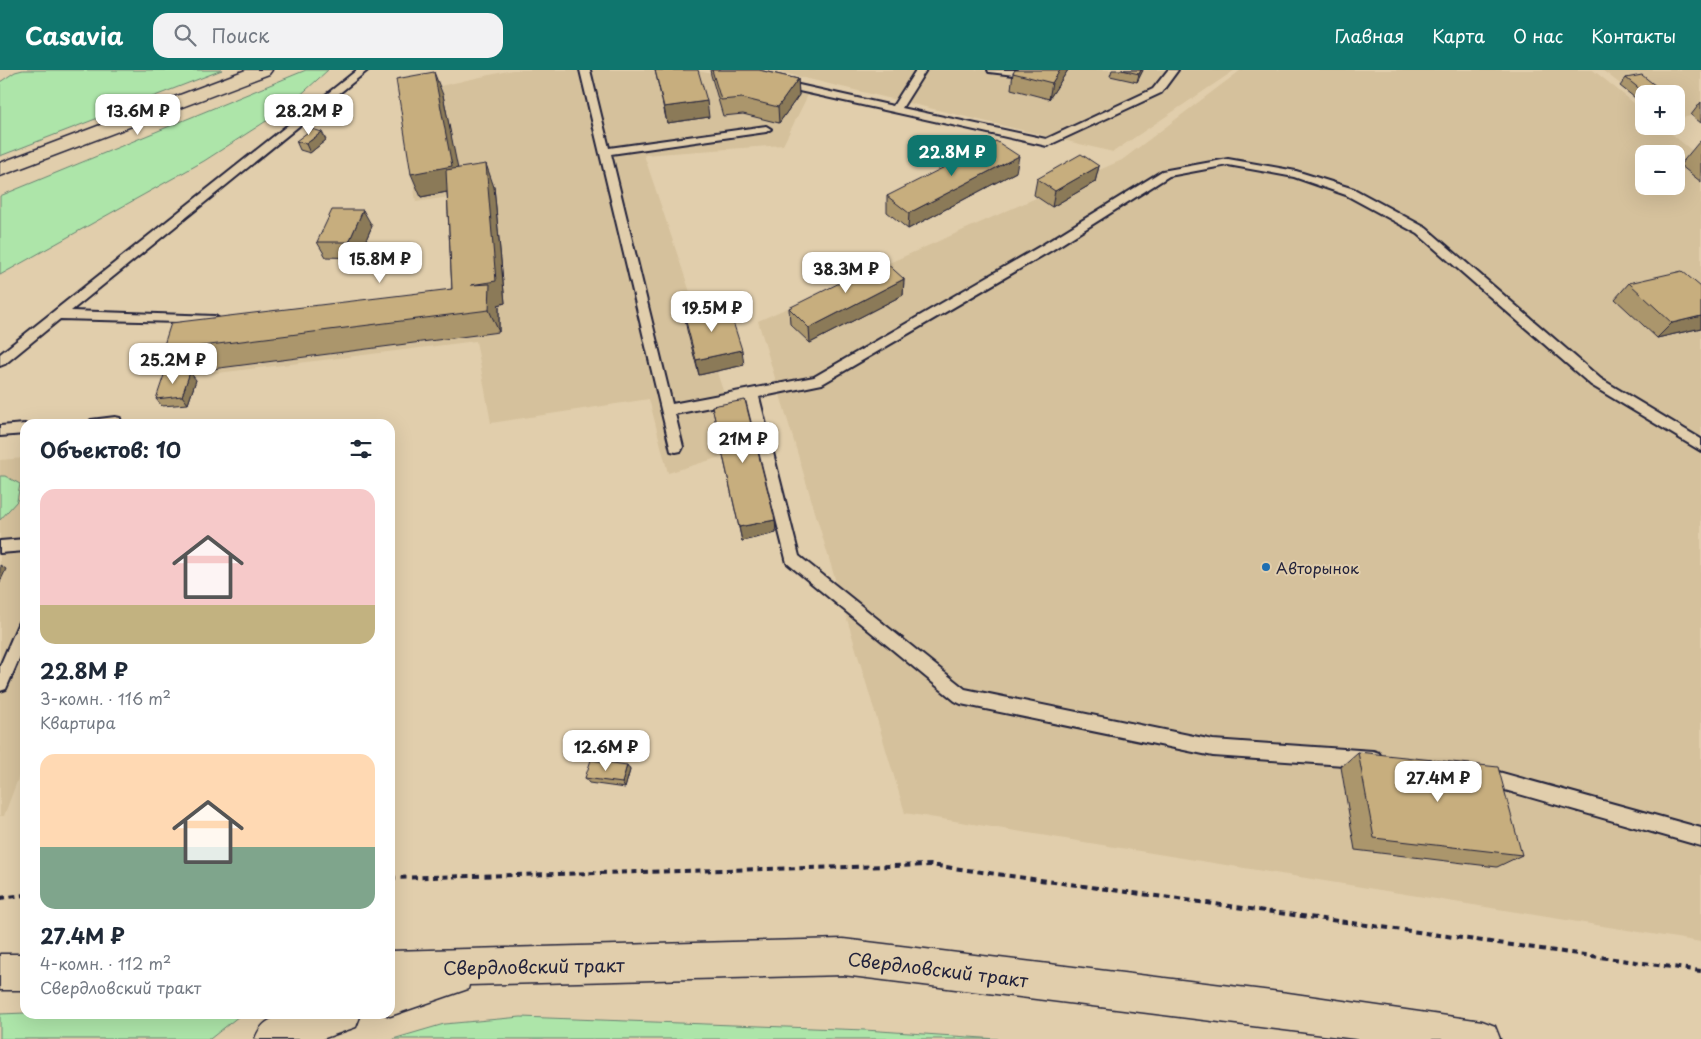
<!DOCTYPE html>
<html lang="ru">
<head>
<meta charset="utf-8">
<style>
	:root { --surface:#fff; --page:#f2f2f3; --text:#1f2937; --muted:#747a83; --accent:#0f766e }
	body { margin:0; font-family:"Playpen Sans",sans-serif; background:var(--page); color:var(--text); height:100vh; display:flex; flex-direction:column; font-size:19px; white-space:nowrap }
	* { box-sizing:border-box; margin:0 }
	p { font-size:16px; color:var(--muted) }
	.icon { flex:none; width:28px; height:28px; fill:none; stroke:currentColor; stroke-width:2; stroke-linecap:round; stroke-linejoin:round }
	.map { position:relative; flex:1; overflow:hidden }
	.details { position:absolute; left:20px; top:349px; width:375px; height:600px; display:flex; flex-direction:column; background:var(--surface); border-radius:15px; box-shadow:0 5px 20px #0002 }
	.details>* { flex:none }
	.fabs { position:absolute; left:1635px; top:15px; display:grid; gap:10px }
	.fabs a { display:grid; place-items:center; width:50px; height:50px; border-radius:10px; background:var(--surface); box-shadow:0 5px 20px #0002; font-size:25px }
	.price { position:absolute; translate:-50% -42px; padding:0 11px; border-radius:10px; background:#fff; color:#222; font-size:16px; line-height:32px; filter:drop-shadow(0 1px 2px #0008) }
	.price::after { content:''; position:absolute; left:50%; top:30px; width:15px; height:11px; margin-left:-8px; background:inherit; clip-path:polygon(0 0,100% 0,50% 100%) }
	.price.current { background:var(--accent); color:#fff }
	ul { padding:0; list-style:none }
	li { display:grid; align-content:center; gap:10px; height:265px; padding:0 20px }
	li span { display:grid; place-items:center; height:155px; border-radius:15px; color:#555 }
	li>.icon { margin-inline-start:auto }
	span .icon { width:90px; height:90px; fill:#fffc; stroke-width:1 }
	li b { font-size:21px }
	h2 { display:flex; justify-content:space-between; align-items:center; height:60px; padding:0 20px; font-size:21px }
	header { display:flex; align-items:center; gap:30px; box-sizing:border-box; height:70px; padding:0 25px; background:var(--accent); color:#fff }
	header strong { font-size:24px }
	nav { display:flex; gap:28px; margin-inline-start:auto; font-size:18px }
	.search { width:350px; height:45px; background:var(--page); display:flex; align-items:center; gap:12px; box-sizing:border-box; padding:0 18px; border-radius:15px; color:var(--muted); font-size:19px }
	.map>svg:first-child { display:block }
	.built { fill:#d5c19c; fill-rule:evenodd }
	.green { fill:#ade5a9; stroke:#688472 }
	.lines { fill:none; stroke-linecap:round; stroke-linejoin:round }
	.lane-casing { stroke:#22223b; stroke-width:4 }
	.secondary-casing { stroke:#22223b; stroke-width:3 }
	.primary-casing { stroke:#22223b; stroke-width:3 }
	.path { stroke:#22223b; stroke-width:4; stroke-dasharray:6 4.5; stroke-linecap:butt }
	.lane { fill:#e1ceac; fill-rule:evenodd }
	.secondary { fill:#e1ceac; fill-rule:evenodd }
	.primary { fill:#e1ceac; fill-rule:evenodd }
	.wall { fill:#ab966c; stroke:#22223b }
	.shaded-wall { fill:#8b7a58; stroke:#22223b }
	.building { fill:#c7ae7e; stroke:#22223b }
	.poi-dot { fill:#1f6fb2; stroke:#e1ceac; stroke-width:2 }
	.labels { text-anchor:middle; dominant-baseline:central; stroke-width:4; stroke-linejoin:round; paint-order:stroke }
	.poi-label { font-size:15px; fill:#22223b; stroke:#e1ceac; text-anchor:start }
	.near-street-label { font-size:18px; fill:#22223b; stroke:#e1ceac }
</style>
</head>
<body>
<header>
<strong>Casavia</strong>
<div class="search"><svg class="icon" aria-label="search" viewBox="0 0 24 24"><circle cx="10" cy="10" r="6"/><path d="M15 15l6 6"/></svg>Поиск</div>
<nav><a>Главная</a><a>Карта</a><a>О нас</a><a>Контакты</a></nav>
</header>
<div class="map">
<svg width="1701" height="969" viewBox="0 0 1701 969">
	<rect width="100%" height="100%" fill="#e1ceac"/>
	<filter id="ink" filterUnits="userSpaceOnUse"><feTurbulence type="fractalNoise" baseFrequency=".02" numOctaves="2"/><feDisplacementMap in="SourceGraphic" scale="10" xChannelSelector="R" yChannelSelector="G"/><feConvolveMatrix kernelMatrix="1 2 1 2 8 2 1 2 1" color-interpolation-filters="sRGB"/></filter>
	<g filter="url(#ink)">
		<path class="built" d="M 512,0 L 694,0 L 808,25 L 783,75 L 644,85 L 743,380 L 668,403 L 649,329 L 491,353 L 476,271 L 177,308 L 186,273 L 451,232 L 449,127 L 416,132 L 400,25 Z
			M 771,0 L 1235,0 L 1113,82 Z
			M 1241,0 L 1593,0 L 1644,41 L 1644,56 L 1662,56 L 1701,88 L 1701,872 L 905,743 L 758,251 L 1122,90 ZM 1644,84 L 1676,84 L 1676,116 L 1644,116 Z
			M 1602,0 L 1701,0 L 1701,44 L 1676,49 L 1676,24 L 1644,24 L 1644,32 Z
			M 25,388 L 25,690 L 4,746 L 0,746 L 0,390 Z"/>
		<path class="green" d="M 23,0 L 222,0 L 0,86 L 0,12 L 15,2 Z
			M 306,0 L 328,0 L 285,39 L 204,91 L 0,205 L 0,126 Z
			M 0,406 L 5,406 L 20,414 L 17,431 L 0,450 Z
			M 25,943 L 193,944 L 239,946 L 210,969 L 0,969 L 0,944 Z
			M 521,947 L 865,960 L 998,969 L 393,969 L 444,954 Z"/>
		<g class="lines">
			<defs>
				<path id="lane" d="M 357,0 L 368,0 L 71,241 L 215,246 L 221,250 L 219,253 L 60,249 L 5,294 L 0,296 L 0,284 Z
					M 580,0 L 590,0 L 609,78 L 766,56 L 771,59 L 766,62 L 611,84 L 672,334 L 814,307 L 1044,174 L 1162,101 L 1228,89 L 1296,101 L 1354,119 L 1426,158 L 1601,309 L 1701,369 L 1701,381 L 1591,315 L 1418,164 L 1346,125 L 1294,107 L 1228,95 L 1169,106 L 1052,180 L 822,314 L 759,327 L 799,486 L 965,619 L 1213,670 L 1373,681 L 1379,683 L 1382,689 L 1379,695 L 1373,697 L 1213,686 L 961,634 L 955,631 L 787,493 L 746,330 L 675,344 L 683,377 L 681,381 L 676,382 L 671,381 Z
					M 916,0 L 926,0 L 902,38 L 1046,69 L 1153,19 L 1168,0 L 1178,0 L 1161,23 L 1047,76 L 781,17 L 776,14 L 781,11 L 893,36 Z
					M 988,0 L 1017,0 L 1014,5 L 989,2 Z
					M 115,347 L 120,348 L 121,354 L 89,354 L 91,350 Z
					M 25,354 L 25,364 L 0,366 L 0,356 Z
					M 25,469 L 25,481 L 0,483 L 0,471 Z
					M 25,550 L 25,575 L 6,619 L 0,621 L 0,596 L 19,552 Z
					M 1484,698 L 1701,758 L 1701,776 L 1484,714 L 1478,712 L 1475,706 L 1478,700 Z"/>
				<path id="secondary" d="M 246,0 L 272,0 L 269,4 L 0,106 L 0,93 Z"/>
				<path id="primary" d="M 843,869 L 1288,923 L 1482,951 L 1495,956 L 1500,969 L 1356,969 L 843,905 L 469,915 L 468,919 L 390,946 L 385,944 L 390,944 L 390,881 Z
					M 0,884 L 25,884 L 25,920 L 0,920 Z
					M 287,944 L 361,944 L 356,957 L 322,969 L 255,969 C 262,951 269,950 287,944 Z"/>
			</defs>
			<use href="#lane" class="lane-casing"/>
			<use href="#secondary" class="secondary-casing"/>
			<use href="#primary" class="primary-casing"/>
			<path class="path" d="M 390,808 L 931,795 L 1701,901
				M 0,828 L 25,825"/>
			<use href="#lane" class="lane"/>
			<use href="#secondary" class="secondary"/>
			<use href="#primary" class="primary"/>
		</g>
		<path class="wall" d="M 655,0 L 709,47 L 667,53 Z
			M 710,0 L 759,0 L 798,9 L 799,25 L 779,53 L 743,44 L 723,46 L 711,5 Z
			M 1068,0 L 1049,29 L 1011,19 L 1013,3 Z
			M 1112,0 L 1143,0 L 1137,12 L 1110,6 Z
			M 1626,8 L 1666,24 L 1644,24 L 1644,35 L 1620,16 Z
			M 443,25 L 457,98 L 494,117 L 505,233 L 498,235 L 499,236 L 499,262 L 181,303 L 162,281 L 452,219 L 447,122 L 421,127 Z
			M 1701,32 L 1701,53 L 1691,45 Z
			M 326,70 L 310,83 L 300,80 L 296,71 Z
			M 1701,71 L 1701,112 L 1680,95 L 1699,72 Z
			M 1099,96 L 1095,112 L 1052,137 L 1034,125 L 1037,109 Z
			M 1016,102 L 908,159 L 887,142 L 887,126 Z
			M 372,156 L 358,188 L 326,187 L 317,172 Z
			M 904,209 L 903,225 L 810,273 L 790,254 L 789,238 Z
			M 1629,213 L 1701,217 L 1701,258 L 1657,268 L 1615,229 Z
			M 684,244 L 744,295 L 699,305 L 687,260 Z
			M 196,310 L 188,334 L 162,336 L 156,329 Z
			M 712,336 L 775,450 L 776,463 L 742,471 Z
			M 1358,682 L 1522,785 L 1497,797 L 1355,780 L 1341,697 Z
			M 627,695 L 630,700 L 625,718 L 589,713 L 585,708 Z"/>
		<path class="shaded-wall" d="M 1060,0 L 1068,0 L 1049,29 L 1052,13 Z
			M 1141,0 L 1143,0 L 1137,12 L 1139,4 Z
			M 434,2 L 443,25 L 462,119 L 421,127 L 411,104 Z
			M 798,9 L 799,25 L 779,53 L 778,37 Z
			M 707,31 L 709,47 L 667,53 L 664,37 Z
			M 322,62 L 326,70 L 310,83 L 306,74 Z
			M 1019,86 L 1016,102 L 908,159 L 909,143 Z
			M 486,94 L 494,117 L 505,233 L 498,235 L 499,236 L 499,262 L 489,240 L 471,215 Z
			M 1099,96 L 1095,112 L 1052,137 L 1055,121 Z
			M 363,140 L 372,156 L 358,188 L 349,172 Z
			M 904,209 L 903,225 L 810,273 L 809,258 Z
			M 1701,246 L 1701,258 L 1657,268 L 1672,253 Z
			M 742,280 L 744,295 L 699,305 L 696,290 Z
			M 190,302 L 196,310 L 188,334 L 182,326 Z
			M 775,450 L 776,463 L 742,471 L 739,457 Z
			M 0,495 L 6,499 L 0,512 Z
			M 627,695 L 630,700 L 625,718 L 622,713 Z"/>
		<path class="building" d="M 655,0 L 698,0 L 707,31 L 664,37 Z
			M 712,0 L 759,0 L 798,9 L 778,37 L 742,28 L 721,30 Z
			M 1015,0 L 1060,0 L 1052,13 L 1013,3 Z
			M 1122,0 L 1141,0 L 1139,4 Z
			M 434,2 L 452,96 L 411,104 L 396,9 Z
			M 1642,5 L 1666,24 L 1646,24 L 1626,8 Z
			M 312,59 L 322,62 L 306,74 L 296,71 Z
			M 996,71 L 1019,86 L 909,143 L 887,126 Z
			M 1081,84 L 1099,96 L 1055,121 L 1037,109 Z
			M 486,94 L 496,211 L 471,215 L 490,214 L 489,240 L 162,281 L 171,253 L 452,219 L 446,100 Z
			M 332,140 L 363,140 L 349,172 L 317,172 Z
			M 884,191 L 904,209 L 809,258 L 789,238 Z
			M 1682,201 L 1701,217 L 1701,246 L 1672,253 L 1629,213 Z
			M 728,236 L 742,280 L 696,290 L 684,244 Z
			M 190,302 L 182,326 L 156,329 L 164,305 Z
			M 745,330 L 775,450 L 739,457 L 712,336 Z
			M 1358,682 L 1498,697 L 1522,785 L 1374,768 Z
			M 591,690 L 627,695 L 622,713 L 585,708 Z"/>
	</g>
	<circle class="poi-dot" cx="1266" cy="497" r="5"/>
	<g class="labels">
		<g class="poi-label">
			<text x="1276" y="497">Авторынок</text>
		</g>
		<g class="near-street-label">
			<text transform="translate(534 896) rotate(-1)">Свердловский тракт</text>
			<text transform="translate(938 899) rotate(7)">Свердловский тракт</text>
		</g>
	</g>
</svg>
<div class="fabs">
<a>+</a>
<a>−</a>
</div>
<b class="price" style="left:138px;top:66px">13.6M ₽</b>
<b class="price" style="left:309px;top:66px">28.2M ₽</b>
<b class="price current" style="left:952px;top:107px">22.8M ₽</b>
<b class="price" style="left:380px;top:214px">15.8M ₽</b>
<b class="price" style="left:846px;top:224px">38.3M ₽</b>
<b class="price" style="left:712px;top:263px">19.5M ₽</b>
<b class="price" style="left:173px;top:315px">25.2M ₽</b>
<b class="price" style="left:743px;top:394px">21M ₽</b>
<b class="price" style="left:606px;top:702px">12.6M ₽</b>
<b class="price" style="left:1438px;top:733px">27.4M ₽</b>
<section class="details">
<h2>Объектов: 10<svg class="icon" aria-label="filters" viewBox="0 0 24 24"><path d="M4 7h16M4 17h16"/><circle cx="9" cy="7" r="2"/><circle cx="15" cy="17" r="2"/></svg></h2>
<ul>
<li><span style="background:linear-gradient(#f6c9c9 75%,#c2b280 0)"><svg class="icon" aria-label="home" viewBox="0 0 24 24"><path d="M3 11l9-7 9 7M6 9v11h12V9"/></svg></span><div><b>22.8M ₽</b><p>3-комн. · 116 m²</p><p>Квартира</p></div></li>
<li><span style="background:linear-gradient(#ffd9b3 60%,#7fa58c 0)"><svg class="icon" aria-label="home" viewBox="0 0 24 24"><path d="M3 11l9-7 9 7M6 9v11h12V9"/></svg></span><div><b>27.4M ₽</b><p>4-комн. · 112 m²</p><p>Свердловский тракт</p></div></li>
</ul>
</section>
</div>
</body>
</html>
